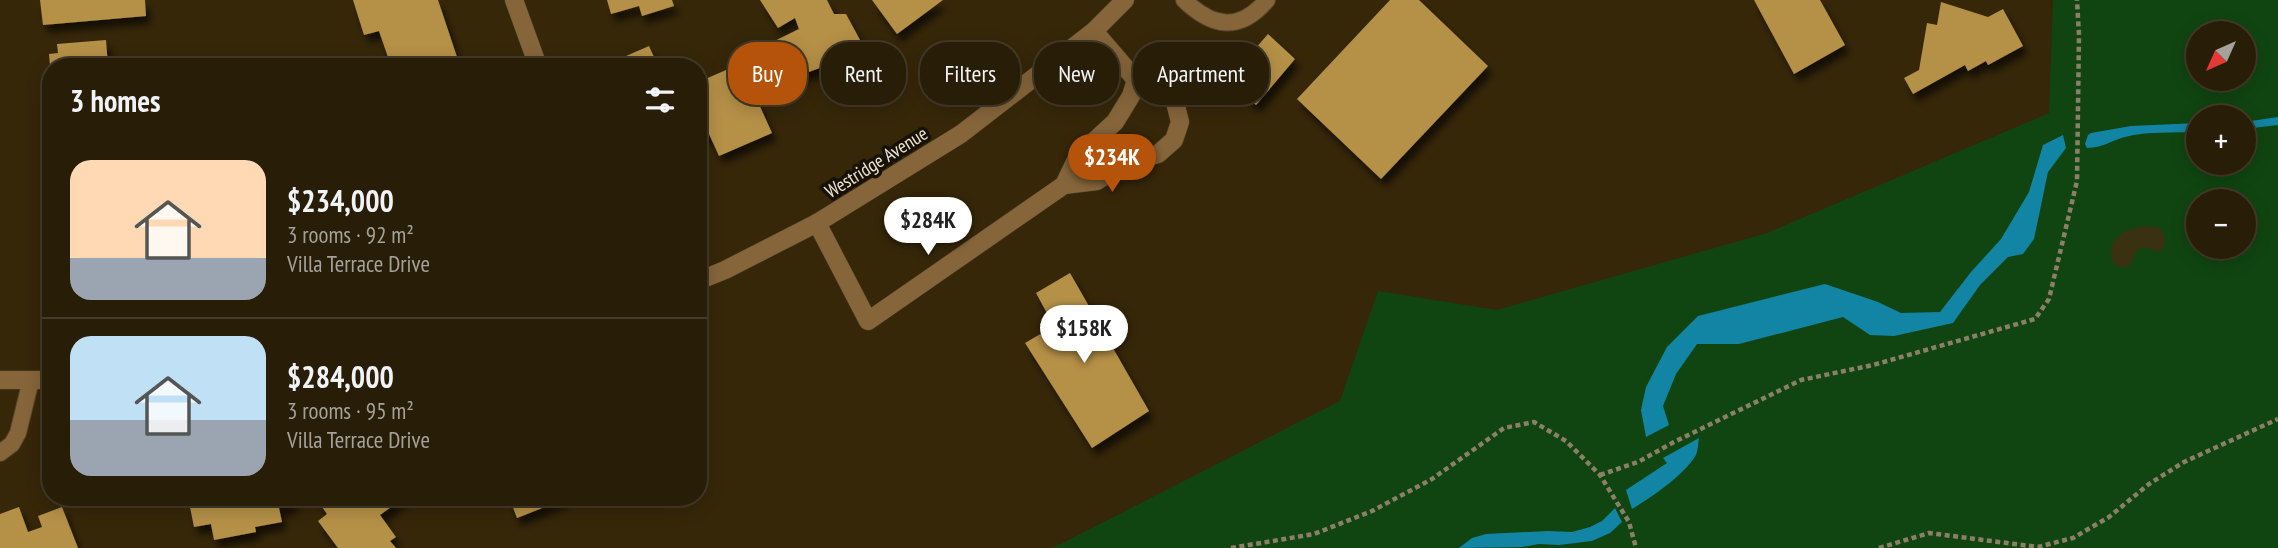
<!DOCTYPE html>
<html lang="en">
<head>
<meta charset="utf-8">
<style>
	:root { --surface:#281d07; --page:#342a15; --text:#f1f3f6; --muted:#a5a29b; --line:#443b28; --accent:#b45309 }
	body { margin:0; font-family:"PT Sans Narrow",sans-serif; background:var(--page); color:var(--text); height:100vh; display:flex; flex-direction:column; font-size:26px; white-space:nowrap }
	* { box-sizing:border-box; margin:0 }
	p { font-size:23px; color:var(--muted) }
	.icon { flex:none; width:38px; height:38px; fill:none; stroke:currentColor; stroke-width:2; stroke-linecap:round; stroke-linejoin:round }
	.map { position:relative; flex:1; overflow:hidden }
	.panel { position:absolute; left:42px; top:58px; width:665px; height:448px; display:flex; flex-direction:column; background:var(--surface); border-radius:28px; box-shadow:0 4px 18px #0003,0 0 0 2px var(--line) }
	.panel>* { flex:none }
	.hud { position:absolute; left:728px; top:42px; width:665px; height:63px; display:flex; gap:14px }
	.needle { width:46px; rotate:225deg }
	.fabs { position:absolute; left:2186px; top:21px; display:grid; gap:14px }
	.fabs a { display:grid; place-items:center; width:70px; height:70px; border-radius:50%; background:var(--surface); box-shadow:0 4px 18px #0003,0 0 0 2px var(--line); font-size:35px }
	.price { position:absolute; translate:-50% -60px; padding:0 16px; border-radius:24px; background:#fff; color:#222; font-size:23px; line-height:46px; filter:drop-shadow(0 2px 4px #0008) }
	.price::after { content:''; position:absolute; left:50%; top:42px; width:21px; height:16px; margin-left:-10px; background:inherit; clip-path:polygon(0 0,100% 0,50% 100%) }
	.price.on { background:var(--accent); color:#fff }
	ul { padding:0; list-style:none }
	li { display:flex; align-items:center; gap:21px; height:175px; padding:0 28px }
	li+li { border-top:2px solid var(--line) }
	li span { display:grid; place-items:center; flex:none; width:196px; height:140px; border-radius:21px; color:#555 }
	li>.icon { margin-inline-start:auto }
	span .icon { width:84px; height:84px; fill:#fffc; stroke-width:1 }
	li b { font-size:30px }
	h2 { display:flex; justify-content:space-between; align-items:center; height:84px; padding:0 28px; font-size:30px }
	.chip { padding:0 24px; border-radius:28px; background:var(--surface); box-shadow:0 4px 18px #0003,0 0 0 2px var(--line); font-size:24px; line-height:63px }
	.chip.on { background:var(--accent); color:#fff }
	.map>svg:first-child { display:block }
	.green { fill:#104511; fill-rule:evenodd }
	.sand { fill:#393110 }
	.water { fill:#1284a4 }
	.building { fill:#b59046; filter:url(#shadow) }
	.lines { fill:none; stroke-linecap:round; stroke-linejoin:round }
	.service-casing { stroke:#534529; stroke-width:18 }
	.minor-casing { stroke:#534529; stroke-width:19 }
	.tertiary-casing { stroke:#534529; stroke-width:19 }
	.path { stroke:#8c7f68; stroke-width:4.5; stroke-dasharray:5 3.5; stroke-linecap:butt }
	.service { stroke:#86653a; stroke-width:16 }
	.minor { stroke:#86653a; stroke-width:18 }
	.tertiary { stroke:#86653a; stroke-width:18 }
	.labels { text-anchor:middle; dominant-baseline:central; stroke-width:7; stroke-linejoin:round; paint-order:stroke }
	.street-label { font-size:19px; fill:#ece3d2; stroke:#181106 }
</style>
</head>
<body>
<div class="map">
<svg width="2278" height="548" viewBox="0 0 2278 548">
	<defs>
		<filter id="shadow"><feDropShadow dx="4.5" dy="8" stdDeviation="3.5" flood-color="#0009"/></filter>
	</defs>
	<rect width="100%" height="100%" fill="#362709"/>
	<path class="green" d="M 2053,0 L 2278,0 L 2278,548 L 1053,548 L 1340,401 L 1378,291 L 1497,310 L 1767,233 L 2049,113 ZM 2198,33 L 2244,33 L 2244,79 L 2198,79 ZM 2198,117 L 2244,117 L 2244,163 L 2198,163 ZM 2198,201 L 2244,201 L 2244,247 L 2198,247 Z"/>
	<path class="sand" d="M 2149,226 L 2159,228 L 2165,235 L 2164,247 L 2159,252 C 2153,251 2147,246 2141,248 C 2129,253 2136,276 2114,264 C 2102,240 2128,226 2149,226 Z"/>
	<path class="water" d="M 2278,117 L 2278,125 L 2244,129 L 2244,122 Z
		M 2198,123 L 2198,132 C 2174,133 2148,131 2125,137 C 2110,141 2105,147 2087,148 L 2085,144 L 2088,135 L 2091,133 L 2131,126 Z
		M 2063,135 L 2066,148 L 2048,172 L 2034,239 L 2023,254 L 2008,257 L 1980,285 L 1953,323 L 1894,336 L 1870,335 L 1843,317 L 1739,344 L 1697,344 L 1676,374 L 1663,406 L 1669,425 L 1646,437 L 1641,410 L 1646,387 L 1667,347 L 1698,316 L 1825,284 L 1878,302 L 1901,313 L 1940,312 L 1971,272 L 2001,239 L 2029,192 L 2043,145 Z
		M 1699,438 C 1698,444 1698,450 1696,455 C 1684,475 1652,497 1632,509 L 1626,490 L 1667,463 L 1663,458 Z
		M 1615,508 L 1622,522 L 1610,533 L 1592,541 L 1559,545 L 1539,544 L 1522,547 L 1459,548 L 1472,538 L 1486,534 L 1548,531 L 1572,532 L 1590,527 L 1602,521 Z"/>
	<path class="building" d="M 40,0 L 145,0 L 146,16 L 43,25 Z
		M 353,0 L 438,0 L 460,66 L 391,66 L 379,31 L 364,35 Z
		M 607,0 L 672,0 L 674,6 L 642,16 L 639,6 L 611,14 Z
		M 760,0 L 827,0 L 834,14 L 846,14 L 866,51 L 768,87 L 750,53 L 799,29 L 795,18 L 778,28 Z
		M 872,0 L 943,0 L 897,34 Z
		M 1390,0 L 1419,0 L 1488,66 L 1381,179 L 1297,99 Z
		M 1754,0 L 1820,0 L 1845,45 L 1794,74 Z
		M 1941,2 L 1988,17 L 2003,9 L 2023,46 L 1988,65 L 1986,61 L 1968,71 L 1965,65 L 1913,94 L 1904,78 L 1919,70 L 1927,23 L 1937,25 Z
		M 1268,34 L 1295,59 L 1256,105 L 1228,80 Z
		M 106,40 L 108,66 L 50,66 L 49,54 L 58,53 L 57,44 Z
		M 649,46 L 658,66 L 611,66 L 610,63 Z
		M 726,70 L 739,98 L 753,91 L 772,133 L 719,156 L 709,134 L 698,138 L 698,95 L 703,95 L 703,80 Z
		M 1070,273 L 1149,411 L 1092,448 L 1025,343 L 1054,326 L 1036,293 Z
		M 188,497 L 293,497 L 294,505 L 279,508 L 282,522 L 255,527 L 256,532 L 214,540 L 211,524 L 194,527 Z
		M 321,497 L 348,497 L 353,504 L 363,497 L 405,497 L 380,515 L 396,537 L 390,541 L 396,548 L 338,548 L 318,521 L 327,514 L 317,500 Z
		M 509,497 L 570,497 L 517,518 Z
		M 19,507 L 28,532 L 42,527 L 38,516 L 62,507 L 78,548 L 0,548 L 0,514 Z"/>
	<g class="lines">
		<defs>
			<path id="service" d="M 1184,0 C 1213,28 1240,32 1267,0
				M 0,453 L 12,444 L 18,433 L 31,380"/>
			<path id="minor" d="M 514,0 L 538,66
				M 1094,31 L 1136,80 L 1160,84 L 1174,98 L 1180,122 L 1174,140 L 1158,154 L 1124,164 L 1097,181 L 1064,185 L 1078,156 L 1115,122 L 1131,96 L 1136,80
				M 1102,134 L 1124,164
				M 817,223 L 868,321 L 1064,185"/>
			<path id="tertiary" d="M 698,281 L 725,270 L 817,223 L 961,134 L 1094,31 L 1125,0
				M 0,380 L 51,380"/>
		</defs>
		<use href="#service" class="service-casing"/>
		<use href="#minor" class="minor-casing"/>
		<use href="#tertiary" class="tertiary-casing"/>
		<path class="path" d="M 1600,475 L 1638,462 L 1674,442 L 1801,380 L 1873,365 L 2035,319 L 2049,299 L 2077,181 L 2079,35 L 2077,0
			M 1231,548 L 1314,534 L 1372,511 L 1432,479 L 1504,428 L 1534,422 L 1566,441 L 1600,475 L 1629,522 L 1636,548
			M 1879,548 L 1929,533 L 2038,547 L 2073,538 L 2109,517 L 2149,484 L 2184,462 L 2278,419"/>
		<use href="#service" class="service"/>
		<use href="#minor" class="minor"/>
		<use href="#tertiary" class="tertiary"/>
	</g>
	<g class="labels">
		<g class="street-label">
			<text transform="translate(876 162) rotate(-32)">Westridge Avenue</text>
		</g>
	</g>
</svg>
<div class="fabs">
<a><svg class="needle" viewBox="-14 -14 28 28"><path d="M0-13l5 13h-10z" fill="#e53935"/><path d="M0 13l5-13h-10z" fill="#a5a29b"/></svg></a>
<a>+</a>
<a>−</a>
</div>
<b class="price on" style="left:1112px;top:194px">$234K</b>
<b class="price" style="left:928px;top:257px">$284K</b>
<b class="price" style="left:1084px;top:365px">$158K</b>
<div class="hud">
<a class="chip on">Buy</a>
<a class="chip">Rent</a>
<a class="chip">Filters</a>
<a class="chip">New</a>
<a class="chip">Apartment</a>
</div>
<section class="panel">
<h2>3 homes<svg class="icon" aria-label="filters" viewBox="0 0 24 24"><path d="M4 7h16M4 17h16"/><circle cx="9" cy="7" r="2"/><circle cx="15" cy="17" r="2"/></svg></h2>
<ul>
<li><span style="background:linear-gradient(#ffd9b3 70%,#9aa5b1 0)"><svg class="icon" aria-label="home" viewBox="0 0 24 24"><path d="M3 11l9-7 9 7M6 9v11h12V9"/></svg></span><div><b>$234,000</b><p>3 rooms · 92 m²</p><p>Villa Terrace Drive</p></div></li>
<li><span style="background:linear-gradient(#bfe0f5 60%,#9aa5b1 0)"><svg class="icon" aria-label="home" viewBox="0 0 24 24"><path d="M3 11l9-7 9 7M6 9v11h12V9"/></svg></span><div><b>$284,000</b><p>3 rooms · 95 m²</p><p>Villa Terrace Drive</p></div></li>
</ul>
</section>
</div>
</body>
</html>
